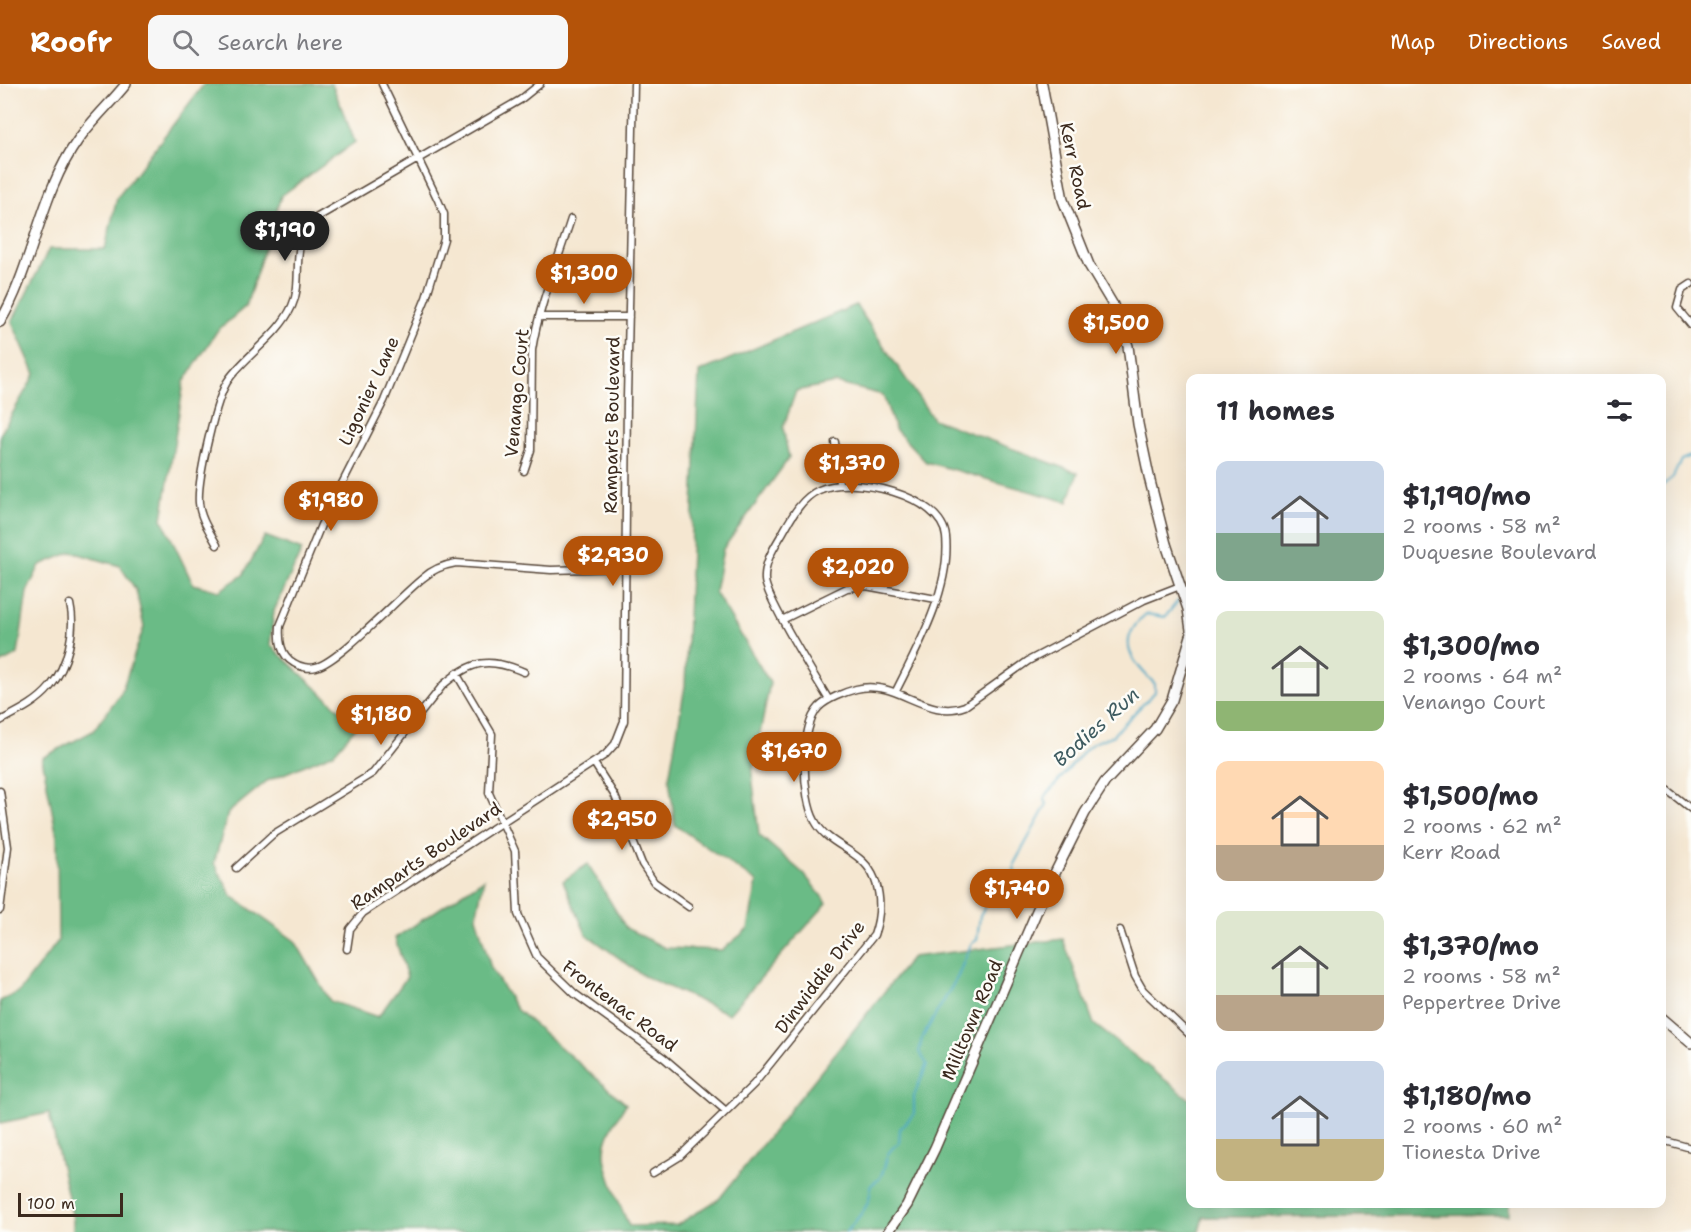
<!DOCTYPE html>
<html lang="en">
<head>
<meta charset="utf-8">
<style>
	:root { --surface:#fff; --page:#f7f7f7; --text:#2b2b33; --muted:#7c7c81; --accent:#b45309 }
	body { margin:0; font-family:"Shantell Sans",sans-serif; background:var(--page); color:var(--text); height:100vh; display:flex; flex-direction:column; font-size:22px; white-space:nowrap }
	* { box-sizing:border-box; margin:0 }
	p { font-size:20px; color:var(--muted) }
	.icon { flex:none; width:33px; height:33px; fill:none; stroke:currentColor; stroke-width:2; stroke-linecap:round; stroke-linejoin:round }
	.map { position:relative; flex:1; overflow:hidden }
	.details { position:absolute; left:1186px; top:290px; width:480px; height:834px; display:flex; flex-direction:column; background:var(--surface); border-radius:12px; box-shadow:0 6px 24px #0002 }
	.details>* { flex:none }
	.scale { position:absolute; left:18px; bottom:15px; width:105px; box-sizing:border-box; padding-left:6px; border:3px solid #3b2a1e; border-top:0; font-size:16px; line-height:21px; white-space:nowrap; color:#3b2a1e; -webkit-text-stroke:4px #fdfcf7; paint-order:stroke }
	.price { position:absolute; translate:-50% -51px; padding:0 14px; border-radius:21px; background:var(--accent); color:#fff; font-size:20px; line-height:39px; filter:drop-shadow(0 2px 3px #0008) }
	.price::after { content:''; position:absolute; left:50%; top:36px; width:18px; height:14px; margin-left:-9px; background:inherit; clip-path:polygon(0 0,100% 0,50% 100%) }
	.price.current { background:#222; color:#fff }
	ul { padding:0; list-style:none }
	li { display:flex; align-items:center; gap:18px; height:150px; padding:0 30px }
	li span { display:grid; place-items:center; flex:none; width:168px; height:120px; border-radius:12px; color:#555 }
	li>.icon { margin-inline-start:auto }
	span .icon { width:72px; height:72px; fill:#fffc; stroke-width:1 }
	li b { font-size:26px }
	h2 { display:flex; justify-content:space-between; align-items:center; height:72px; padding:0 30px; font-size:26px }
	header { display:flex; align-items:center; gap:36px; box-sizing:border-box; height:84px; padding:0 30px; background:var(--accent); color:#fff }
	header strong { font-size:28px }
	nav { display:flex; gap:33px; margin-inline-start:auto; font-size:21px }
	.search { width:420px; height:54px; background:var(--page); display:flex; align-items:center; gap:15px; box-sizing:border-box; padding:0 21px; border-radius:12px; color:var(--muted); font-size:22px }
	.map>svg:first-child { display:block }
	.forest { fill:#6bbb86; stroke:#537252; stroke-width:1.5 }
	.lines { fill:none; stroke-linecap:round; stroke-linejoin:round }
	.stream { stroke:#46a6c5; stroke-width:2 }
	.street-casing { stroke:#574639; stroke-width:9 }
	.secondary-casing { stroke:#574639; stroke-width:12 }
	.street { stroke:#fff; stroke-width:6 }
	.secondary { stroke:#fff; stroke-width:9 }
	.labels { text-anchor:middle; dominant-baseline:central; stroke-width:5; stroke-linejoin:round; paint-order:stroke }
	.street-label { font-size:18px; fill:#3b2a1e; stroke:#fdfcf7 }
	.water-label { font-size:20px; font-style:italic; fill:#3f5c61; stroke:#fdfcf7 }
</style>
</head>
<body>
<header>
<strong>Roofr</strong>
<div class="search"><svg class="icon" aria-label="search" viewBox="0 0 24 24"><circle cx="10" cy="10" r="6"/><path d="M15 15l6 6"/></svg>Search here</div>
<nav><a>Map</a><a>Directions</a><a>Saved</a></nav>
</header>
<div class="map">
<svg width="1691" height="1148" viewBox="0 0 1691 1148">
	<rect width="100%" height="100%" fill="#fdfcf7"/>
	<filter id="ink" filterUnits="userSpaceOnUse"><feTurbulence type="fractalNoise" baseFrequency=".0167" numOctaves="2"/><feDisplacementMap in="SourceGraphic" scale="12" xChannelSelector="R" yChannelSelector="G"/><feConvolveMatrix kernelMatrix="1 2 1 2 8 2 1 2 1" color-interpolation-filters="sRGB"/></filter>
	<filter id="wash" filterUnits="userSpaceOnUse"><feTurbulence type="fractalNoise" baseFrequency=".008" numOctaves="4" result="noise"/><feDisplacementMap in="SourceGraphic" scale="24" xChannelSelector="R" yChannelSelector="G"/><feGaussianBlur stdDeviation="1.35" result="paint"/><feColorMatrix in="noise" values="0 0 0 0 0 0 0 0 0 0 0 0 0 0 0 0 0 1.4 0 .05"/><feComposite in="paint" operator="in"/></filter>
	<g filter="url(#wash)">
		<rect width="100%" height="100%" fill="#f5e7d1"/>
		<path class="forest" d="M 204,0 L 332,0 L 355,58 L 281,112 L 246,222 L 217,247 L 184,298 L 162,435 L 193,500 L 219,507 L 243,491 L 265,452 L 302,466 L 274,527 L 270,561 L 357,642 L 334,669 L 267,697 L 228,729 L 214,779 L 232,812 L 295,857 L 330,917 L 378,933 L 407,893 L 395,854 L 484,795 L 476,833 L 491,884 L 516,925 L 626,1020 C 617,1035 606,1049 605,1067 C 603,1082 622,1126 629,1142 L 677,1141 L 719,1115 L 912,873 L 1063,855 L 1094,940 L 1191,1016 L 1191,1119 L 1509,1119 L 1509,1131 L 1203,1133 L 1199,1148 L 73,1148 L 73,1135 L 49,1029 L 0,1039 L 0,917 L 19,908 L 58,857 L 57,753 L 42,674 L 93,647 L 121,609 L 144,543 L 136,506 L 120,482 L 72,468 L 40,481 L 27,508 L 18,570 L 0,580 L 0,351 L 35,290 L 12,238 L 49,165 L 105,165 L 117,114 Z
			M 856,221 L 933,335 L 1078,389 L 1068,418 L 926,378 L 895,345 L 883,311 L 835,299 L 796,307 L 783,344 L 789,374 L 723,465 L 715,508 L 770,599 L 752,690 L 759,751 L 804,790 L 827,819 L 729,930 L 644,892 L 586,850 L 563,797 L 588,780 L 626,844 L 665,864 L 722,866 L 748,845 L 757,798 L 675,741 L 669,694 L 685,602 L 699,288 Z"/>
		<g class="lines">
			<path class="stream" d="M 1662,402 L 1673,393 L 1681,376 L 1691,372
				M 846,1148 C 857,1135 873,1120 870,1102 L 880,1094 C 888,1079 883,1069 899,1059 L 900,1045 L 914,1030 L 914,1012 L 927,980 L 919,968 L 922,954 L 958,892 L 971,860 L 977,856 L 980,831 L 987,820 L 994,818 L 999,821 L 1004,817 L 1015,793 L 1014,780 L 1047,720 L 1044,714 L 1084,667 L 1093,659 L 1112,652 L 1155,608 L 1155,600 C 1130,576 1115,557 1146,530 L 1165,533 L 1178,517"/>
		</g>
	</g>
	<g filter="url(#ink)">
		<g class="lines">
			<defs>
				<path id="street" d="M 382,0 L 438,116 L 444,130 L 444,155 L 426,214 L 384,317 L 321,441 L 280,542 C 279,556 280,571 294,579 C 300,583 309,585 316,583 C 339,578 401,511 423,494 C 433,485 444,481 456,479 L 551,486 L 625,484
					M 1691,200 L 1682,206 L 1677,224 L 1691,241
					M 539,233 L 629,233
					M 835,358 L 839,399
					M 524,387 L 531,366 L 532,266 C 539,221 557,179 571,135
					M 217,461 C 210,448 200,434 199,419 C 197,397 216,312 229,295 C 247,270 279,251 292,222 C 304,196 290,170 309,138 L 520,16 L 540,0
					M 784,535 L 847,504 L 866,502 L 936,515
					M 456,589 L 492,650 L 489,709 L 515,767 L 518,830 L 537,873 L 575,910 L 664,974 L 726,1027
					M 829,616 C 817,596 766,514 765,496 C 764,479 773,465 782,450 C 791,434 801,414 819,406 C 851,390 942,411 946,453 C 951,504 918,563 896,607
					M 0,637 C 17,628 37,619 50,603 C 68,582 76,546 70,520
					M 594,679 L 615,712 L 642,780 L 654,798 L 689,823
					M 1667,706 L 1691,725
					M 0,707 L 8,763 L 0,826
					M 236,784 L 272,751 L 373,689 L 443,601 C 472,576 489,573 524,588
					M 1120,846 L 1135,892 L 1143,906 L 1191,952
					M 347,865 L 350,845 L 363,829 L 605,671 L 615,660 L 624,637 L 627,314 L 634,0
					M 1662,1056 L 1691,1064
					M 653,1089 L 679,1073 L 754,1000 L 874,851 C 883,826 882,793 860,775 C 845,762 825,756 815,737 C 802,714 799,644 819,623 C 827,615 845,608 856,605 C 896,594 927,637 965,622 L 1028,577 L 1144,516 L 1180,502"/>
				<path id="secondary" d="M 1042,0 L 1063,116 L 1089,181 L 1113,221 L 1128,262 L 1138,340 L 1150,397 L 1166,460 L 1188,525 L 1191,546
					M 0,238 C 33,183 40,109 78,56 C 92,36 111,19 126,0
					M 1662,934 L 1691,959
					M 888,1148 L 907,1121 L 935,1064 L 1042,815 L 1085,729 L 1105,698 L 1155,645 L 1172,616 L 1191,552"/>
			</defs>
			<use href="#street" class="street-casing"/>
			<use href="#secondary" class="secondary-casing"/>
			<use href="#street" class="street"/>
			<use href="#secondary" class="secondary"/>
		</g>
	</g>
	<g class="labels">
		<g class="street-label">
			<text transform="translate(1075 82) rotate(78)">Kerr Road</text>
			<text transform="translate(369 307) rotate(-65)">Ligonier Lane</text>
			<text transform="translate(517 309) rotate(-85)">Venango Court</text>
			<text transform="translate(612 341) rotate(-89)">Ramparts Boulevard</text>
			<text transform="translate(426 772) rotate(-34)">Ramparts Boulevard</text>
			<text transform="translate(820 893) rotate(-53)">Dinwiddie Drive</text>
			<text transform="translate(620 922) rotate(37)">Frontenac Road</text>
			<text transform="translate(972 936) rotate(-67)">Milltown Road</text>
		</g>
		<g class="water-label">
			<text transform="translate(1096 643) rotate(-42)">Bodies Run</text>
		</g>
	</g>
</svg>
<div class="scale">100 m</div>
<b class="price current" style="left:285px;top:178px">$1,190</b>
<b class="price" style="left:584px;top:221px">$1,300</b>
<b class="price" style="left:1116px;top:271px">$1,500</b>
<b class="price" style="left:852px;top:411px">$1,370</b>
<b class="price" style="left:331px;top:448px">$1,980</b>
<b class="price" style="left:613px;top:503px">$2,930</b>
<b class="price" style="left:858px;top:515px">$2,020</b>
<b class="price" style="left:381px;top:662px">$1,180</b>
<b class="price" style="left:794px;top:699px">$1,670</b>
<b class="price" style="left:622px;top:767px">$2,950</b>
<b class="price" style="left:1017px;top:836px">$1,740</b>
<section class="details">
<h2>11 homes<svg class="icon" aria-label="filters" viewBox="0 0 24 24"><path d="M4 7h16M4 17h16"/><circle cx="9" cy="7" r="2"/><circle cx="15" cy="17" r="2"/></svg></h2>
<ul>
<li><span style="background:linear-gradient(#c9d6e8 60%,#7fa58c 0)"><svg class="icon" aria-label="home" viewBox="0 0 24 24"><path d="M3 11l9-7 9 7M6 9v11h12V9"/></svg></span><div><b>$1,190/mo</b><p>2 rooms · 58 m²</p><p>Duquesne Boulevard</p></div></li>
<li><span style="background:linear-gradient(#dfe7d0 75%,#8fb573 0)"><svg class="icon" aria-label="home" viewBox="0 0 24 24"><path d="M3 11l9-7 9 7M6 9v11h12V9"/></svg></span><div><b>$1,300/mo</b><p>2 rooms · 64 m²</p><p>Venango Court</p></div></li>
<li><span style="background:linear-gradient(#ffd9b3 70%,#b9a48a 0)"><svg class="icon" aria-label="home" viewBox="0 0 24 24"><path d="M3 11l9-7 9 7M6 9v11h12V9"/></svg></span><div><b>$1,500/mo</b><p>2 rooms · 62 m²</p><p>Kerr Road</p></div></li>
<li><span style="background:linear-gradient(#dfe7d0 70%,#b9a48a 0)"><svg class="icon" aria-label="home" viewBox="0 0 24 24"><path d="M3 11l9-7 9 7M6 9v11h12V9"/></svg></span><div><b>$1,370/mo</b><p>2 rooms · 58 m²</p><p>Peppertree Drive</p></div></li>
<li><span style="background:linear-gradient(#c9d6e8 65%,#c2b280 0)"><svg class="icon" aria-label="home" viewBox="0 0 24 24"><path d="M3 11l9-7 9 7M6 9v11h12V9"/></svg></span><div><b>$1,180/mo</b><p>2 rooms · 60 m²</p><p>Tionesta Drive</p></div></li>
</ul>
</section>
</div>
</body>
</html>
